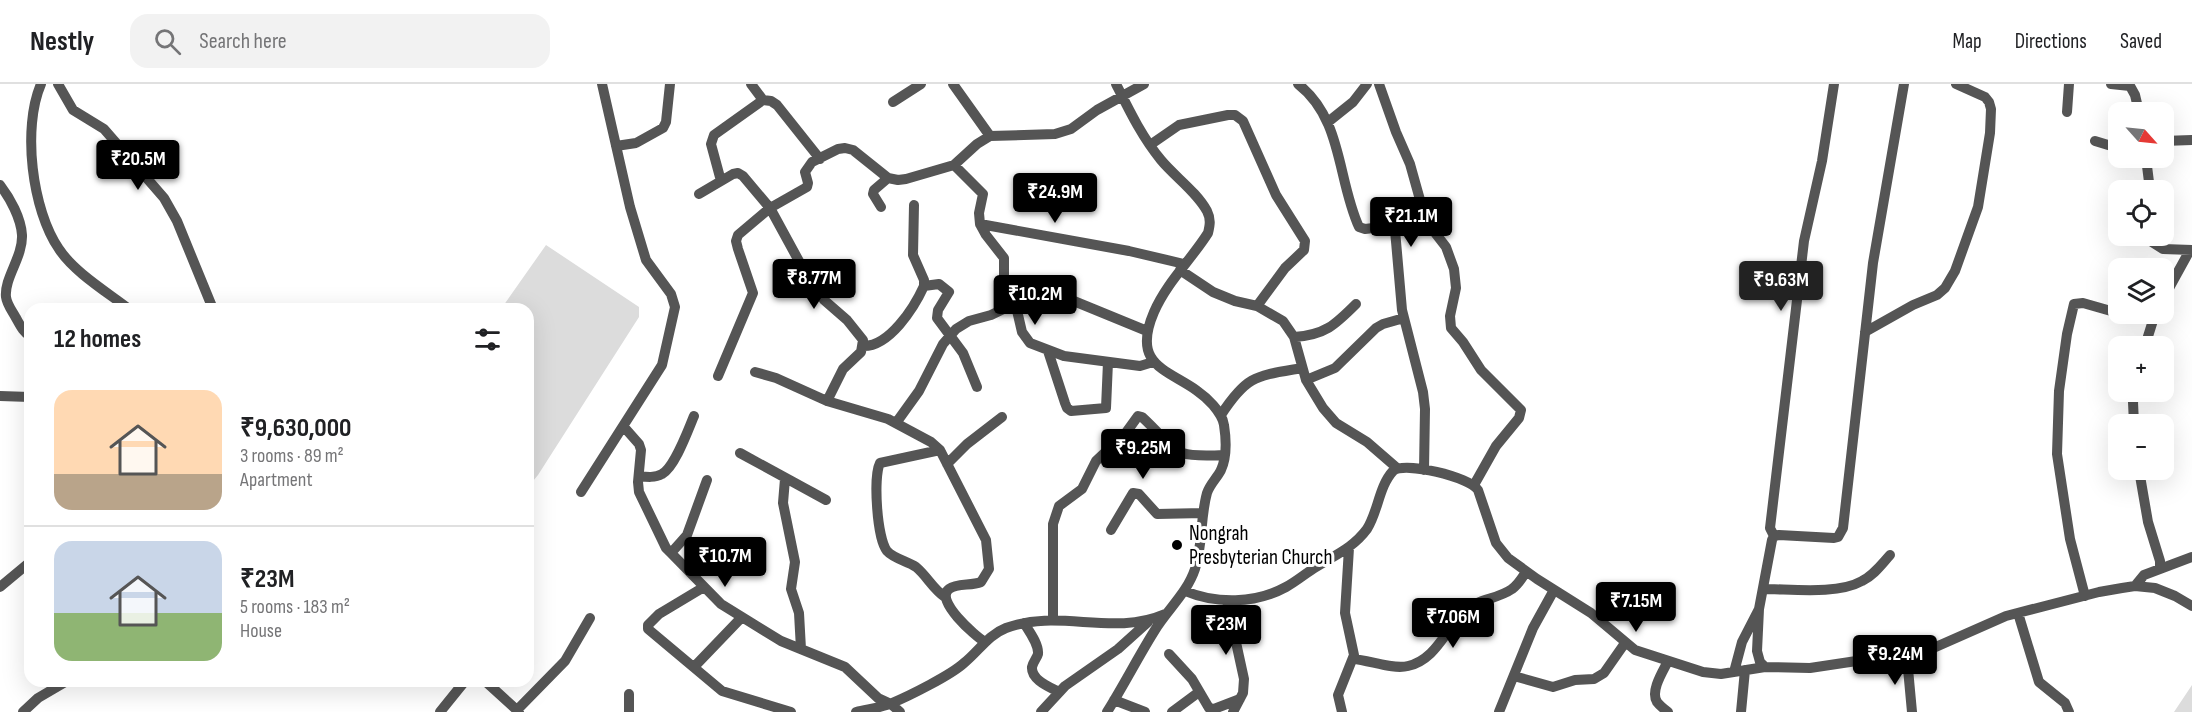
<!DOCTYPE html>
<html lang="en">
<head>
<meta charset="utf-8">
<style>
	:root { --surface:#fff; --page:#f2f2f2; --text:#202124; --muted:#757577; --line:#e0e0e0; --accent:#000 }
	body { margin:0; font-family:"Sofia Sans Condensed",sans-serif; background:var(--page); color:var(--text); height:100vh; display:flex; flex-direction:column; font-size:22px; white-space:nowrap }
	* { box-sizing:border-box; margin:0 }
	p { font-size:20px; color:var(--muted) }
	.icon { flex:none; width:33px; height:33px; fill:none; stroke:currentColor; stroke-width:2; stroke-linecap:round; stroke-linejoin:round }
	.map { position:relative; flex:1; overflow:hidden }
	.drawer { position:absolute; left:24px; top:219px; width:510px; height:384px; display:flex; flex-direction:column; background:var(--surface); border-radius:18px; box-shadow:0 6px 24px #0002 }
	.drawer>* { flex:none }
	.needle { width:39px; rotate:117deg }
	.controls { position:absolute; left:2108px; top:18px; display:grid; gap:12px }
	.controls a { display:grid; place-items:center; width:66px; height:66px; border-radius:12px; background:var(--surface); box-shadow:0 6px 24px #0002; font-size:30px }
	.price { position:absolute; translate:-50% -51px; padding:0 14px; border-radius:6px; background:var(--accent); color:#fff; font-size:20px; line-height:39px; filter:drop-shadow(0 2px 3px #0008) }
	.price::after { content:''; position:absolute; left:50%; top:36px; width:18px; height:14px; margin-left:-9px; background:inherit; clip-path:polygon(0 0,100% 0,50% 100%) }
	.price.current { background:#222; color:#fff }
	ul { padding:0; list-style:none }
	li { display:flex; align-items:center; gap:18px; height:150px; padding:0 30px }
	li+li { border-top:2px solid var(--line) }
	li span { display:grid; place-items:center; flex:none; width:168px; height:120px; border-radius:18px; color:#555 }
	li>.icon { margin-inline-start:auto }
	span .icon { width:72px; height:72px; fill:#fffc; stroke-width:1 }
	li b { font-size:26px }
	h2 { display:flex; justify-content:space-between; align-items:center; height:72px; padding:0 30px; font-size:26px }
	header { display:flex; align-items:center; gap:36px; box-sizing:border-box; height:84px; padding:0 30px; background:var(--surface); border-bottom:2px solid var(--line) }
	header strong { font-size:28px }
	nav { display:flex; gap:33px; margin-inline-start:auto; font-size:21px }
	.search { width:420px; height:54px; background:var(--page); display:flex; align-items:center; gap:15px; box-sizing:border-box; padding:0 21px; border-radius:18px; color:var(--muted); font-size:22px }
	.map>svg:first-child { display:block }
	.green { fill:#dcdcdc }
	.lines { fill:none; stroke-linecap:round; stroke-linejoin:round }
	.minor { stroke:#555; stroke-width:10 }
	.poi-dot { fill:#000; stroke:#fff; stroke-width:2 }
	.labels { text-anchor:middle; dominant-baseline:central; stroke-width:6; stroke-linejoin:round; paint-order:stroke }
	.poi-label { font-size:21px; fill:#000; stroke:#fff; text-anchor:start }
</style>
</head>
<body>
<header>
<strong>Nestly</strong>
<div class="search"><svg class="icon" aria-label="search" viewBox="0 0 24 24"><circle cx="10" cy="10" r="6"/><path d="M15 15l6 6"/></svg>Search here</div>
<nav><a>Map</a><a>Directions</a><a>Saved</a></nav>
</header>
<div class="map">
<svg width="2192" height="628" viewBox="0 0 2192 628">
	<rect width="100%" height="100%" fill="#fff"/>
	<path class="green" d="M 546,161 L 639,223 L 639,233 L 538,391 L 528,403 L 528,225 L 501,225 Z
		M 2192,601 L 2192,628 L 2174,628 Z"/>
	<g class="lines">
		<path class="minor" d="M 41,0 C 22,44 32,126 59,165 C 74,188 107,208 129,225
			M 58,0 L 73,26 L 104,45 L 164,114 L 177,137 L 213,225
			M 751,0 L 763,16
			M 953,0 L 990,52
			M 1298,0 C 1343,35 1337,95 1359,143 L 1365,145 L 1390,142 L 1395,146 L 1402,226 L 1423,308 L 1425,325 L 1424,386
			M 1379,0 L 1396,48 L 1410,80 L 1424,130 L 1429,141 L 1446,163 L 1454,185 L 1456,204 L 1450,232 L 1451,244 L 1463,258 L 1481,286 L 1521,326 L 1519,334 L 1496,362 L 1474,401
			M 2111,0 L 2130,2
			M 2129,0 L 2135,11 L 2139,28
			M 893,18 L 921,0
			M 2067,28 L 2069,0
			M 1328,38 L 1353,18 L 1367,0
			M 2095,57 L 2118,64
			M 2163,57 L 2192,56
			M 1150,61 L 1179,41 L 1228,31 L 1235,31 L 1243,37 L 1276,111 L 1305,157 L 1304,166 L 1285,184 L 1257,222
			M 616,62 L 636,59 L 663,44 L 666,38 L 670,0
			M 2146,74 L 2150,106
			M 954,81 L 983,110 L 979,129 L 980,140 L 1129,167 L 1184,180
			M 721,97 L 711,60 L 714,51 L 763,16 L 771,17 L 777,21 L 820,75
			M 0,101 C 10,114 21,134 22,151 C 23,173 4,194 6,213 C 7,221 13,228 16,234 C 20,241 23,248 30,252
			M 699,110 L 733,90 L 738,89 L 743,92 L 770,124 L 806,190 L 824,216 L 847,236 L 863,256 L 861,268 L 843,285 L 827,317
			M 881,123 L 873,110 L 874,106 L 888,94
			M 980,140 L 986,151 L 1004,174 L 1004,195 L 1012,205 L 1022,248 L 1030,259 L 1064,272 L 1140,282 L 1153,278
			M 2150,152 L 2152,158 L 2163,165 L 2192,166
			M 1180,186 L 1213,208 L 1235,217 L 1257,222 L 1283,237 L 1294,253 L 1306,296 L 1323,324 L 1336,339 L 1367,358 L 1397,384
			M 924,202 L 939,200 L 949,208 L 938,226 L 937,234 L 963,269 L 977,303
			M 1064,213 L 1147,247
			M 2163,215 L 2190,166
			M 2134,230 L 2154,230
			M 1865,248 L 1913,221 L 1937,211 L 1945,204 L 1955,187 L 1978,123 L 1990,49 L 1991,25 L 1989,18 L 1985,13 L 1956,0
			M 1294,253 C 1325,251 1335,241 1356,220
			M 863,262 C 889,263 914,224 924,202 L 924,196 L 913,171 L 914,121
			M 2145,262 L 2155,230
			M 1048,267 L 1065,319 L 1067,324 L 1071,327 L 1106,324 L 1108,278
			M 755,288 L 776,294 L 827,317 L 888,335 L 931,358 L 940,366 L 986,456 L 989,485 L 981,498 C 971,502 957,499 949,505 C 934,516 975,552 985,558
			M 718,292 L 753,209 L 738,165 L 736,157 L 738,151 L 770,124 L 807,103 L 808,99 L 805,88 L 812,78 L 838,65 L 845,64 L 853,66 L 888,94 L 898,96 L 906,95 L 954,81 L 977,60 L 990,52 L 1055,50 L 1071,45 L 1097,26 L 1144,0
			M 1306,296 L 1335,284 L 1376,244 L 1383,240 L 1404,234
			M 0,312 L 30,313
			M 1221,331 C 1247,291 1256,292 1302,284
			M 896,339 L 919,307 L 943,260 L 956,245 L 969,237 L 991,231 L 1016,219
			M 2134,340 L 2133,318 L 2136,308
			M 624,343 L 639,360 L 641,366 L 638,398 L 639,408 L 666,464 L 671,469 L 721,520 L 781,557 L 845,583 L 878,614 L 891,620 L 900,628
			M 940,366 L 880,379 C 873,393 877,455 887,467 C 894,475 908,477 916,483 C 927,492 933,505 945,513
			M 740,369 L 826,416
			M 947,380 L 967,360 L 1002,333
			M 2139,386 L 2148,438 L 2160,477 L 2160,485
			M 639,392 C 647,393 655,394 662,390 C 675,383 688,346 694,332
			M 785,395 L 783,419 L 795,478 L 791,505 L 799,529 L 801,565
			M 581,408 L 662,281 L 675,223 L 671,210 L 646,176 L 630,123 L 602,0
			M 1111,446 L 1133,409 L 1139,410 L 1157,430 L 1203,429
			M 1774,452 L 1770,444 L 1804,157 L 1822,77 L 1834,0
			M 671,469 L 687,451 L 707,396
			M 2135,502 L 2144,491 L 2192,473
			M 0,503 L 30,478
			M 704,503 L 659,530 L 648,541 L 648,545 L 722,607 L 791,628
			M 1763,505 C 1791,505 1837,511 1862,497 C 1874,491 1881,481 1890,471
			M 1185,507 C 1216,520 1255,520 1286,503 C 1297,497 1306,489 1316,483 C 1335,471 1353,464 1367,445 C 1378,428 1379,402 1393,387 C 1404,377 1470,393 1478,406 L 1496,459 L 1508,474 L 1537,495 L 1591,529 L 1635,566 L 1703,588 L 1721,590 L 1765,583 L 1810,584 L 1883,573 L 1913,573 L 2006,532 L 2099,508 L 2122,504 L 2135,502 L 2155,504 L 2175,512 L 2192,522
			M 2085,512 L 2070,455 L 2057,370 L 2059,307 L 2067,250 L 2074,220 L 2083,219 L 2118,229
			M 1227,517 L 1244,595 L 1243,609 L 1233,628
			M 2018,529 L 2039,598 L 2065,619 L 2069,628
			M 1053,536 L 1053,440 L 1059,422 L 1082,405 L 1096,377 L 1125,350 L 1138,332 L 1142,333 C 1179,367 1168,374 1224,371
			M 1024,539 C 1029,547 1039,560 1038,570 C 1037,574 1033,578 1032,583 C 1031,596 1050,603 1059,608
			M 1169,570 L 1192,595 L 1209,624 L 1214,625 L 1240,615
			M 1907,574 L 1912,628
			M 1353,575 C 1369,576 1393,586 1408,582 C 1437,575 1445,545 1466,526 C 1478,515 1498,515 1512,505 C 1518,501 1522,494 1526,488
			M 1668,577 C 1663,587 1650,607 1657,618 C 1660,622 1664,625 1668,628
			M 694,583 L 742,533
			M 1765,583 L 1760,578 L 1757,567 L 1759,525 L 1772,456 L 1774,452 L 1779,451 L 1834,454 L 1838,453 L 1843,444 L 1873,179 L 1904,0
			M 1734,588 L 1742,558 L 1759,525
			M 1514,592 L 1553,603 L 1575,596 L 1594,595 L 1604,589 L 1625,559
			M 485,597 L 519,628
			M 1114,616 L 1145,628
			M 517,626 L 565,577 L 590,534
			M 23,628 L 38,614 L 67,597
			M 440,628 L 465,597
			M 629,628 L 629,610
			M 856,628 C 868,625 881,624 892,619 C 909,612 951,591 964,579 C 979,567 988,551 1006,544 C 1059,524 1112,553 1165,530
			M 1041,628 L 1065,602 L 1118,565 L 1148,538
			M 1107,628 C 1124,601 1138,573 1155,546 C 1168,525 1187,509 1195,485 C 1203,461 1200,434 1207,409 C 1210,400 1217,394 1221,386 C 1227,373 1226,354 1224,341 C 1223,333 1218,327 1213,321 C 1182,285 1127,291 1154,228 C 1167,198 1191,176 1208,149 C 1210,141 1211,135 1207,127 C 1196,107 1175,93 1161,76 C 1142,53 1129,26 1116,0
			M 1172,628 L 1199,608
			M 1342,628 L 1338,611 L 1354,571 L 1345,529 L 1349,464
			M 1499,628 L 1533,544 L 1554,506
			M 1741,628 L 1745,586"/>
	</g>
	<circle class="poi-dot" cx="1177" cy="461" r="6"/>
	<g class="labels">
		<g class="poi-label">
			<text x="1189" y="449">Nongrah<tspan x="1189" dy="24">Presbyterian Church</tspan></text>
		</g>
	</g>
</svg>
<div class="controls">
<a><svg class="needle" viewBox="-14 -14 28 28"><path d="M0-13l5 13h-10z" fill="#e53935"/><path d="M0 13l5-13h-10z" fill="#757577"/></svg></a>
<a><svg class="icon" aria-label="locate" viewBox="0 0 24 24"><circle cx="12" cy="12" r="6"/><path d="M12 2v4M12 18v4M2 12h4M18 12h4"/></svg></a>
<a><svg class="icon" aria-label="layers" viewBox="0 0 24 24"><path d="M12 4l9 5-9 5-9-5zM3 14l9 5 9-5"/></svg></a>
<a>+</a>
<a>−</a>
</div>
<b class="price" style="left:138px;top:107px">₹20.5M</b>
<b class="price" style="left:1055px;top:140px">₹24.9M</b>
<b class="price" style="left:1411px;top:164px">₹21.1M</b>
<b class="price" style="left:814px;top:226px">₹8.77M</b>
<b class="price current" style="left:1781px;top:228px">₹9.63M</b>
<b class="price" style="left:1035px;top:242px">₹10.2M</b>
<b class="price" style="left:1143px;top:396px">₹9.25M</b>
<b class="price" style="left:725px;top:504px">₹10.7M</b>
<b class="price" style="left:1636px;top:549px">₹7.15M</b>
<b class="price" style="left:1453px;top:565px">₹7.06M</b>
<b class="price" style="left:1226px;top:572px">₹23M</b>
<b class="price" style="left:1895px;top:602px">₹9.24M</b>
<section class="drawer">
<h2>12 homes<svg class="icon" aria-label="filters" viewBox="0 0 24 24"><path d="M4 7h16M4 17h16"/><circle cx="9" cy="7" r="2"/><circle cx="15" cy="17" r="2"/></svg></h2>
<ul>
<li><span style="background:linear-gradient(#ffd9b3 70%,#b9a48a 0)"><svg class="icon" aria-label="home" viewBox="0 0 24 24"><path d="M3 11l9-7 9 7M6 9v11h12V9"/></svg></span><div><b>₹9,630,000</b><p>3 rooms · 89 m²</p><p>Apartment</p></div></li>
<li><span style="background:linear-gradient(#c9d6e8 60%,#8fb573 0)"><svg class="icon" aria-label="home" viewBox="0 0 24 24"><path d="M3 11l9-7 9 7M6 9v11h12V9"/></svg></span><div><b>₹23M</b><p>5 rooms · 183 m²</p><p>House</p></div></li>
</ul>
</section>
</div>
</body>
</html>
